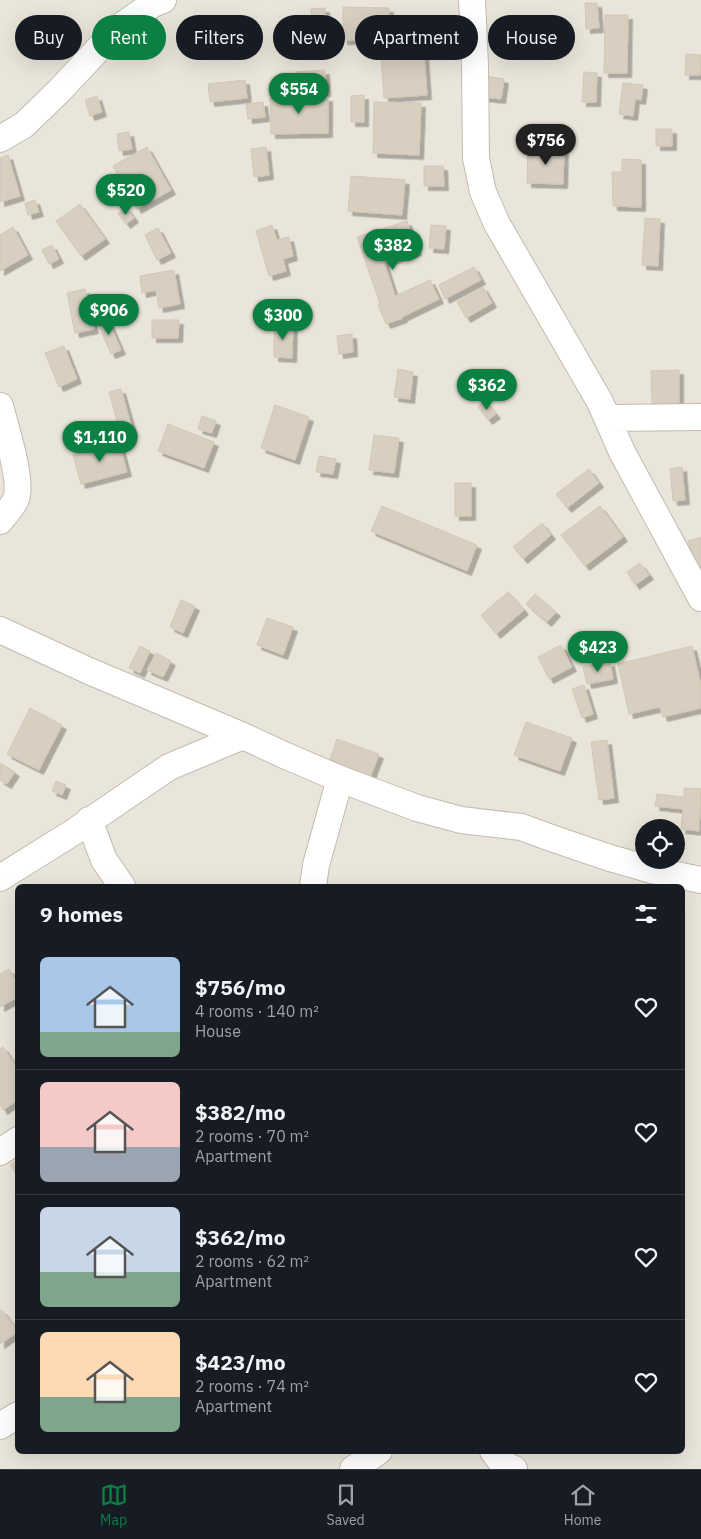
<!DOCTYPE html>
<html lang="en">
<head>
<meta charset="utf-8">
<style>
	:root { --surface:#171b24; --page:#242831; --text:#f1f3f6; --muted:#9ea1a6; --line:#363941; --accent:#0b8043 }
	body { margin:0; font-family:"IBM Plex Sans",sans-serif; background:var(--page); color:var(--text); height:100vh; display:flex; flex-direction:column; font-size:19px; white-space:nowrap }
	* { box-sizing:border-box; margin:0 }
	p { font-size:16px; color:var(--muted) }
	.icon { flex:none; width:28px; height:28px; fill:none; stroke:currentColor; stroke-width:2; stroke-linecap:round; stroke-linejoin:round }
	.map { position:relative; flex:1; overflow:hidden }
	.drawer { position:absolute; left:15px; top:884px; width:670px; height:570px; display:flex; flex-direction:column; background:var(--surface); border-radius:8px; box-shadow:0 5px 20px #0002 }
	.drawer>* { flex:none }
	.banner { position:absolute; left:15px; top:15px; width:671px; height:45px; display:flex; gap:10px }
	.fabs { position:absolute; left:635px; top:819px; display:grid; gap:10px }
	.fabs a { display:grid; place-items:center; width:50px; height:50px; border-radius:50%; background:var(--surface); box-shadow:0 5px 20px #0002; font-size:25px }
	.price { position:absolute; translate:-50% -42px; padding:0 11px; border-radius:18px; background:var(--accent); color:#fff; font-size:16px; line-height:32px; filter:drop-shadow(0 1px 2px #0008) }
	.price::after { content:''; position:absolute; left:50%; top:30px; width:15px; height:11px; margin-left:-8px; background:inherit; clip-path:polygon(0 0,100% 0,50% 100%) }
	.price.selected { background:#222; color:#fff }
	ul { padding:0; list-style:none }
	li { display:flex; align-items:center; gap:15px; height:125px; padding:0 25px }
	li+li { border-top:1px solid var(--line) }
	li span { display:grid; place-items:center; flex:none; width:140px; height:100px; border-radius:8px; color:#555 }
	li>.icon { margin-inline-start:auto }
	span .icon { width:60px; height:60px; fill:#fffc; stroke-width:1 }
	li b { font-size:21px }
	h2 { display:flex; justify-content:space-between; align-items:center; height:60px; padding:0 25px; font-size:21px }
	.chip { padding:0 18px; border-radius:22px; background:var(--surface); box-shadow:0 5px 20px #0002; font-size:18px; line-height:45px }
	.chip.selected { background:var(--accent); color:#fff }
	.dock { display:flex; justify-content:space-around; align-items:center; height:70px; border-top:1px solid var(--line); background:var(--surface); font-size:14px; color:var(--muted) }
	.dock a { display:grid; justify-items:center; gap:2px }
	.dock .selected { color:var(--accent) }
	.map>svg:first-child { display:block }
	.residential { fill:#eae5da; fill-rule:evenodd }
	.building { fill:#d8cfc1; stroke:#d3c7b4; filter:url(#shadow) }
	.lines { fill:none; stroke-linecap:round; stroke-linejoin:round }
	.minor-casing { stroke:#c2bbae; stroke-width:28 }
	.minor { stroke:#fff; stroke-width:26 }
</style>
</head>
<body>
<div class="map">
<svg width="701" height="1469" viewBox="0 0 701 1469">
	<defs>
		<filter id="shadow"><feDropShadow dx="4.5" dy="4.5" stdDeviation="0" flood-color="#0004"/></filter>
	</defs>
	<rect width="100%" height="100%" fill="#f6f3ec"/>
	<path class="residential" d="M 0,0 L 701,0 L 701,1469 L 0,1469 ZM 644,828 L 676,828 L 676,860 L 644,860 ZM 18,886 L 682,886 L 682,1451 L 18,1451 Z"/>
	<path class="building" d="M 585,3 L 597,3 L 599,28 L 586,29 Z
		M 343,7 L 389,8 L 388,40 L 343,40 Z
		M 325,8 L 327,46 L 313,47 L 311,9 Z
		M 605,15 L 628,15 L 627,73 L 604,73 Z
		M 423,41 L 427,95 L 384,98 L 380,44 Z
		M 686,54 L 701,55 L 700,75 L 685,75 Z
		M 325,70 L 326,92 L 298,93 L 296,72 Z
		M 584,72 L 597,73 L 596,102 L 582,102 Z
		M 486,76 L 504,79 L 501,99 L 483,97 Z
		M 245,80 L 247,98 L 210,102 L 208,84 Z
		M 623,83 L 643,85 L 641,100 L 635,99 L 633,116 L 619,114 Z
		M 364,95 L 364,122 L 351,122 L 351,96 Z
		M 97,96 L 102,112 L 90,116 L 85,100 Z
		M 328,97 L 328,133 L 271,134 L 270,98 Z
		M 263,102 L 265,117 L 248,119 L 246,104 Z
		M 374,102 L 421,103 L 419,155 L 373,153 Z
		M 656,129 L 672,129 L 672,146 L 656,146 Z
		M 129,132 L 132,149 L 119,151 L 117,134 Z
		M 147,147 L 171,190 L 137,209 L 113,166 Z
		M 266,147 L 269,175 L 254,177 L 251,149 Z
		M 528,149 L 564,150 L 563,184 L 527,183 Z
		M 8,155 L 20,196 L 0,202 L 0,158 Z
		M 622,159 L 641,160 L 641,207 L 613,206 L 612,172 L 622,172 Z
		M 424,166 L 443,166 L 444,186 L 424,186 Z
		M 351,176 L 405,180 L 402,215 L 348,211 Z
		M 35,200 L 39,212 L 28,215 L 25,203 Z
		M 80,204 L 105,239 L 81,256 L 56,221 Z
		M 126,207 L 134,218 L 126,224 L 118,214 Z
		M 645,218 L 660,219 L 658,266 L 642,265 Z
		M 407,221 L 417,251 L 384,262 L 395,296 L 430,280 L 439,299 L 402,317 L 403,318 L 386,324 L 378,305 L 380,304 L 357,237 Z
		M 272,225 L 277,240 L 289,237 L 293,256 L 283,259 L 286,271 L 269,276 L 256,231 Z
		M 431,225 L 446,226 L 444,249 L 429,248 Z
		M 13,227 L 28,255 L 0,271 L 0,235 Z
		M 158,228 L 171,253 L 157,260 L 145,235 Z
		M 52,245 L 59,259 L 49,264 L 42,250 Z
		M 474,267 L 481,280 L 445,299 L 439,285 Z
		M 174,270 L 180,304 L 159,308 L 156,290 L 142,293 L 140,276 Z
		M 483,287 L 492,303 L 466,318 L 457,302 Z
		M 85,289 L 94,329 L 75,333 L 67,293 Z
		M 107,318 L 121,350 L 111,354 L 97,322 Z
		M 152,320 L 179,320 L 178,338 L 152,338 Z
		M 274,325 L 293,325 L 292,358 L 274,357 Z
		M 352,334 L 353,352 L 339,354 L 337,336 Z
		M 64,346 L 77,379 L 59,387 L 45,353 Z
		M 398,369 L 413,372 L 410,399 L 394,397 Z
		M 679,370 L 679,403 L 652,404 L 651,371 Z
		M 121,389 L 133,432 L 121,436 L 109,392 Z
		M 485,401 L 496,414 L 488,420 L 478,407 Z
		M 275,405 L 309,417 L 295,460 L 261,448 Z
		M 202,416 L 216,421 L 212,433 L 198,429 Z
		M 168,424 L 214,442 L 204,468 L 158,451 Z
		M 374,435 L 399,438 L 394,473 L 369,470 Z
		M 119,442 L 127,472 L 81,484 L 73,455 Z
		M 319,456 L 336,459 L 333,474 L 316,472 Z
		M 682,467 L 685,500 L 673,501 L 670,469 Z
		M 589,469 L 599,483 L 567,508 L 556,494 Z
		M 455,483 L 471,483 L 471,516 L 455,516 Z
		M 382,506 L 477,545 L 467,571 L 371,531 Z
		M 600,506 L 623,537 L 585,566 L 561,535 Z
		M 542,523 L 551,535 L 523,559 L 513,547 Z
		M 701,537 L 701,578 L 699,578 L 688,541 Z
		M 640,563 L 649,575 L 635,585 L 627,572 Z
		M 508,592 L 524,610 L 496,634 L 481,615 Z
		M 535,594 L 556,612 L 547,622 L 526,604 Z
		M 181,600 L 195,606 L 183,633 L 170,627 Z
		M 267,618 L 293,627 L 283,655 L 257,645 Z
		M 561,645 L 572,667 L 549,679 L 538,657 Z
		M 140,646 L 150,651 L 140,673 L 129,668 Z
		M 692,646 L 701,685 L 701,708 L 663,717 L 660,707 L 629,714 L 618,664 Z
		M 156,653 L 171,661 L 163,677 L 147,670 Z
		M 610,662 L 613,679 L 587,684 L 583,667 Z
		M 584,685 L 593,714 L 582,718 L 572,689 Z
		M 30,708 L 62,725 L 39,770 L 7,754 Z
		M 526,722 L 572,738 L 560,771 L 514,755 Z
		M 337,739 L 379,754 L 368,783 L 327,768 Z
		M 607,740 L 614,798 L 599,800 L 591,742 Z
		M 0,763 L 15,772 L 7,784 L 0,780 Z
		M 56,781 L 66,785 L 62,795 L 52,791 Z
		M 684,788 L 701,789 L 699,831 L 681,829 L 683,809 L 655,806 L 657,794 L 684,797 Z
		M 9,969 L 18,985 L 18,997 L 0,1007 L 0,974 Z
		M 3,1047 L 18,1069 L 18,1100 L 3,1110 L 0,1104 L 0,1049 Z
		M 18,1160 L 18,1177 L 10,1165 Z
		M 2,1310 L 18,1332 L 0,1344 L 0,1311 Z"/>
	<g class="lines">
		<defs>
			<path id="minor" d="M 472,0 L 475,65 L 476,158 L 483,192 L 497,224 L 600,402 L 622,452 L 701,598
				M 0,139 L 24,125 L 59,91 L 118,28 L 153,4 L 163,0
				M 0,406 C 5,426 23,481 16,499 C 13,506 5,515 0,521
				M 608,418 L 701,417
				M 0,630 L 89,671 L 243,736 L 284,755 L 340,779 L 417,808 L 461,820 L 521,827 L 554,839 L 610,858 L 652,870 L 701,880
				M 89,820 L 104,860 L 122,886
				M 0,878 L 72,833 L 169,767 L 243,736
				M 313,886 L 316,865 L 340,779
				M 0,1152 L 18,1140
				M 0,1426 L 18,1415
				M 493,1451 L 502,1463 L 514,1469
				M 353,1469 L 379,1451"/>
		</defs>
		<use href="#minor" class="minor-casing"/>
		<use href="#minor" class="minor"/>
	</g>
</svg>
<div class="fabs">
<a><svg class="icon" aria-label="locate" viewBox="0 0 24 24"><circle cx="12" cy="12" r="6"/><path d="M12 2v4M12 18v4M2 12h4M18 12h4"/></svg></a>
</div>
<b class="price" style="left:299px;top:115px">$554</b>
<b class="price selected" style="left:546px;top:166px">$756</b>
<b class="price" style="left:126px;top:216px">$520</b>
<b class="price" style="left:393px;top:271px">$382</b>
<b class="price" style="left:109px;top:336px">$906</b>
<b class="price" style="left:283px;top:341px">$300</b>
<b class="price" style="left:487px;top:411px">$362</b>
<b class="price" style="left:100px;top:463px">$1,110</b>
<b class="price" style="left:598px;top:673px">$423</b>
<div class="banner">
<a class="chip">Buy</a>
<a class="chip selected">Rent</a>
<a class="chip">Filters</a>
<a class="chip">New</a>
<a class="chip">Apartment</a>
<a class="chip">House</a>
</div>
<section class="drawer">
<h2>9 homes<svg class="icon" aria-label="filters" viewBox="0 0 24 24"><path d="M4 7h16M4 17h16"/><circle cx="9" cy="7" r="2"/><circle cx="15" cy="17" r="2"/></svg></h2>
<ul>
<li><span style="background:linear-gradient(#a9c7e8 75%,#7fa58c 0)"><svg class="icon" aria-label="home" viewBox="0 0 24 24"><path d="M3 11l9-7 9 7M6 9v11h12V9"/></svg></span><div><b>$756/mo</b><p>4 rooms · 140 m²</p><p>House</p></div><svg class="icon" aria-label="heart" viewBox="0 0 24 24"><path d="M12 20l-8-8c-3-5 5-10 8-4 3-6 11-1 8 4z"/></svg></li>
<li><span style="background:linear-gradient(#f6c9c9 65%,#9aa5b1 0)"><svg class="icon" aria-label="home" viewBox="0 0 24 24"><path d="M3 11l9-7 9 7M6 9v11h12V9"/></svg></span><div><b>$382/mo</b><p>2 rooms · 70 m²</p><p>Apartment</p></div><svg class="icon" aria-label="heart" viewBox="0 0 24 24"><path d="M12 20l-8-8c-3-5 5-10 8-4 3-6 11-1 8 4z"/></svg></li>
<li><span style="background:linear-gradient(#c9d6e8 65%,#7fa58c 0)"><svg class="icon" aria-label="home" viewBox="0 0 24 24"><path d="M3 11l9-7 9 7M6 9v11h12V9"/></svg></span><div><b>$362/mo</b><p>2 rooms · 62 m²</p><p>Apartment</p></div><svg class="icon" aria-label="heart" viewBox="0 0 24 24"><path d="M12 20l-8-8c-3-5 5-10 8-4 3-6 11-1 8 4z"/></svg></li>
<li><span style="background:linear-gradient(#ffd9b3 65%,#7fa58c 0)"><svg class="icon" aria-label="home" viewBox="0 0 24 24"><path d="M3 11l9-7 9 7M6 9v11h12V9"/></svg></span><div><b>$423/mo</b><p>2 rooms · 74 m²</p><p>Apartment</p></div><svg class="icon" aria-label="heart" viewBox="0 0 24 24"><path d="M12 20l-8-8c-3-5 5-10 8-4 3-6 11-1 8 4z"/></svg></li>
</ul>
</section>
</div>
<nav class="dock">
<a class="selected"><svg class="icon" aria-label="map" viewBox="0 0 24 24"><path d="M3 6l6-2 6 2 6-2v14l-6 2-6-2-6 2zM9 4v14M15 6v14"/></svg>Map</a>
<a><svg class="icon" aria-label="saved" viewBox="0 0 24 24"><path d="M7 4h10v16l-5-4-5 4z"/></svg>Saved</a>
<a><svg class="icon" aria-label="home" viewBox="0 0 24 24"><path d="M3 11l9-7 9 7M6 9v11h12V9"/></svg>Home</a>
</nav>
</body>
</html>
